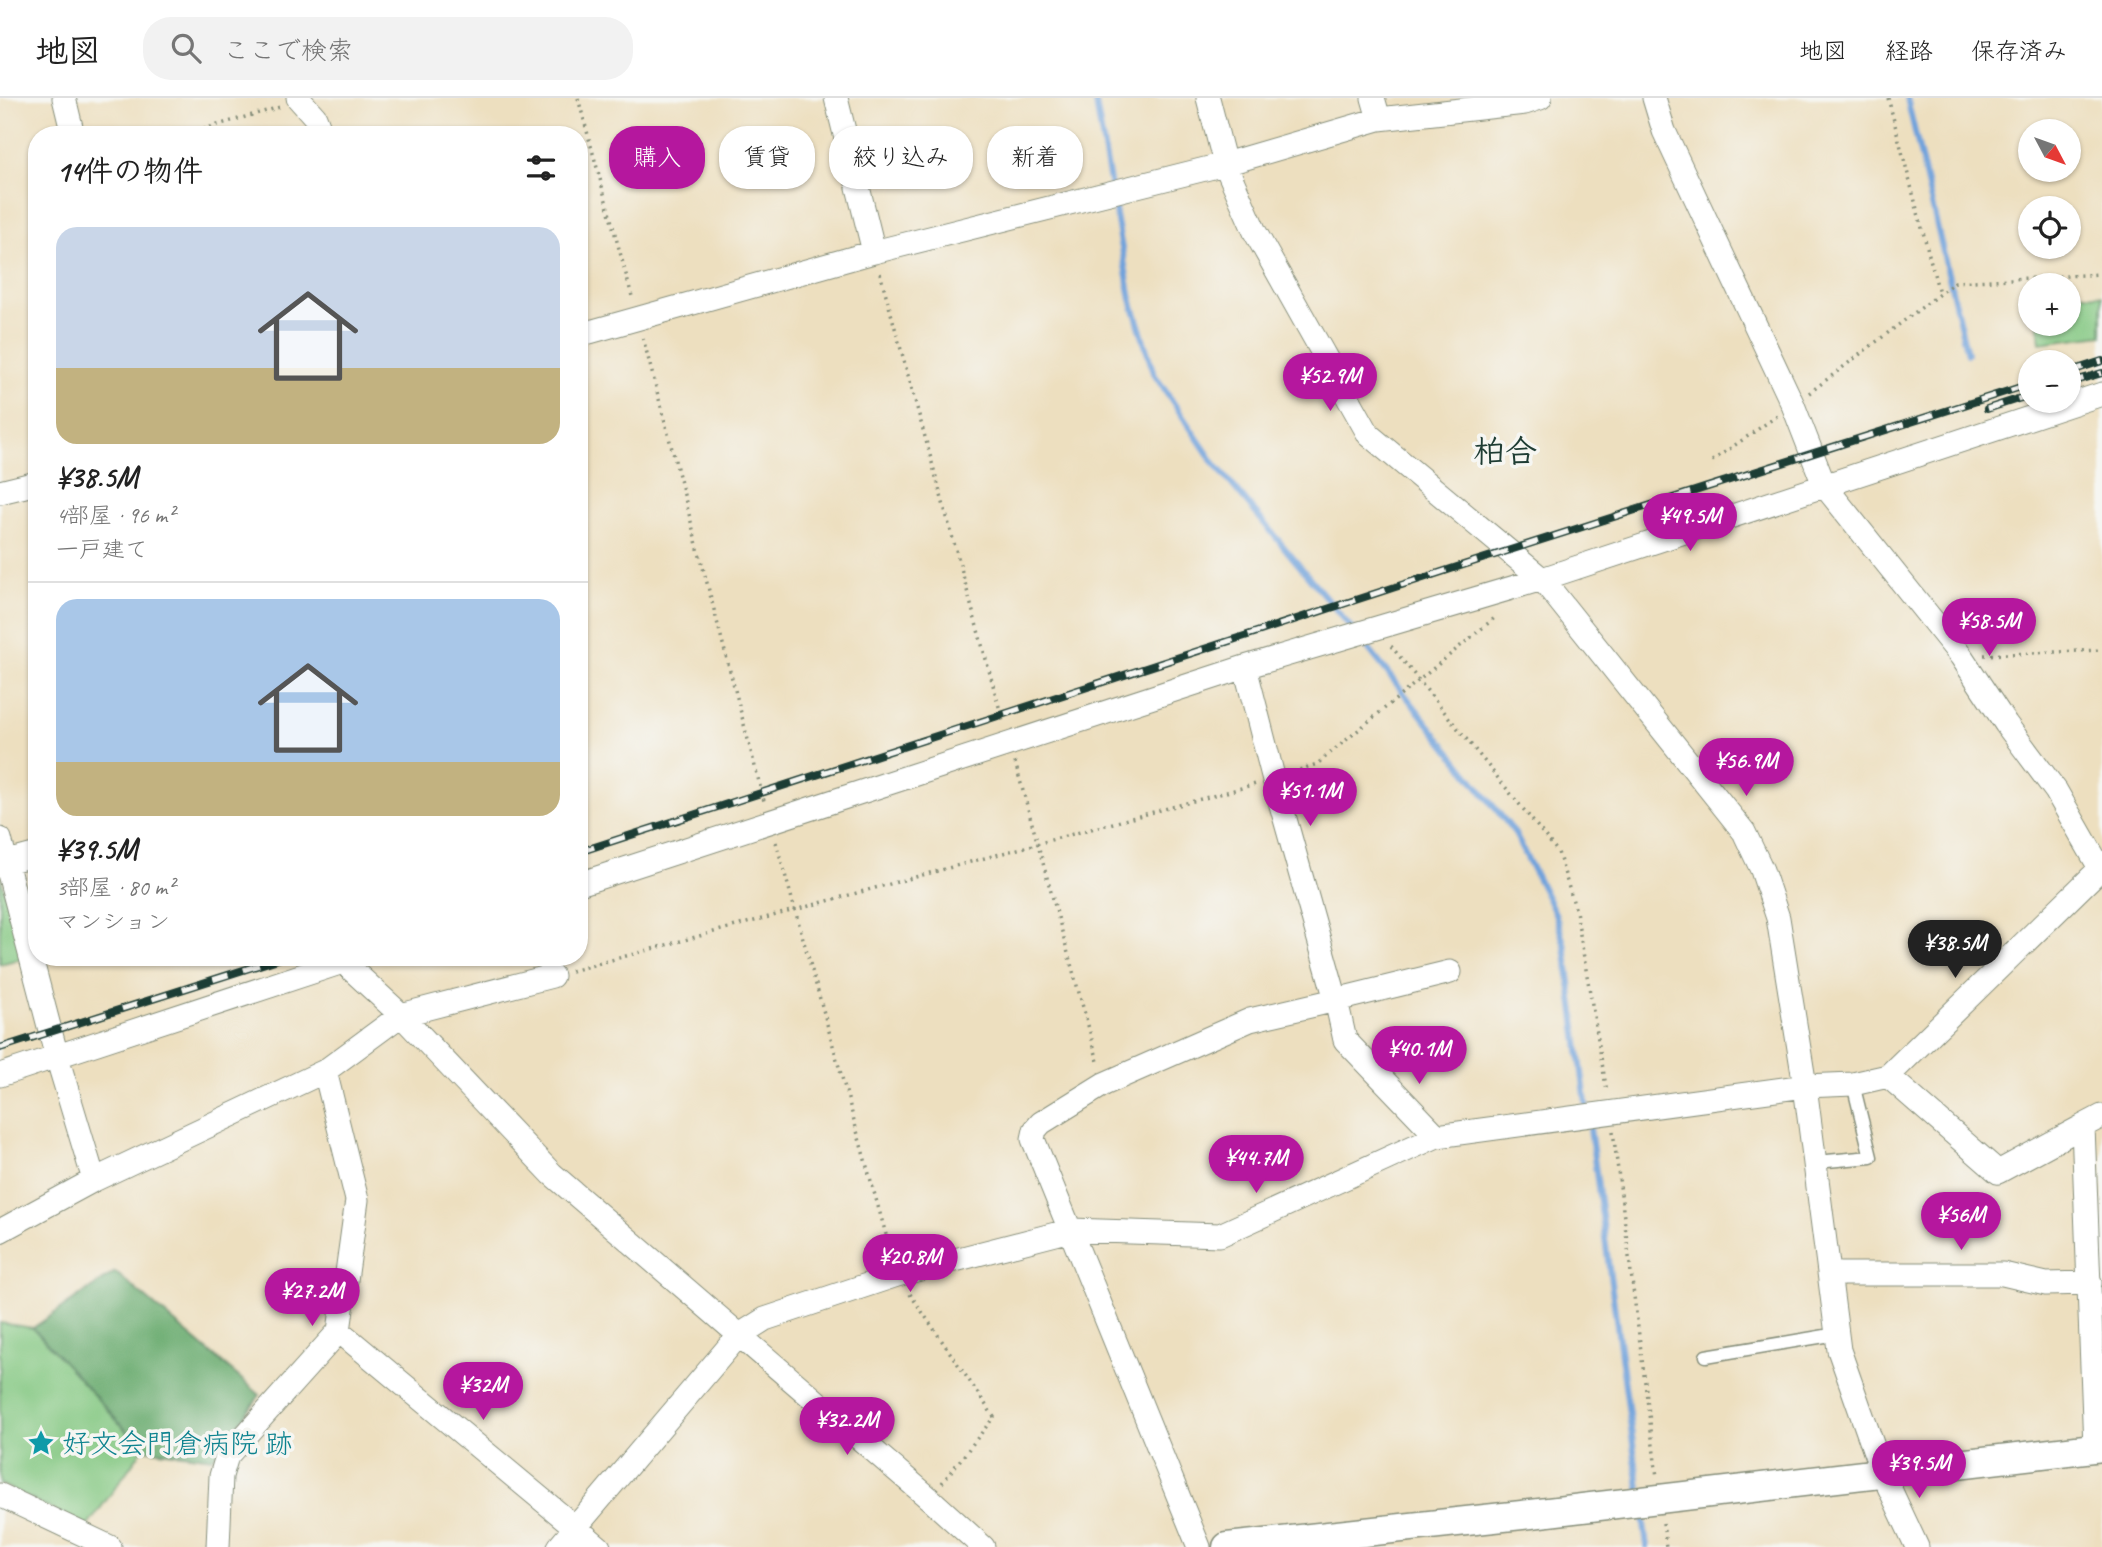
<!DOCTYPE html>
<html lang="ja">
<head>
<meta charset="utf-8">
<style>
	:root { --surface:#fff; --page:#f2f2f2; --text:#222; --muted:#767676; --line:#e0e0e0; --accent:#b5179e }
	body { margin:0; font-family:Caveat,"Klee One",sans-serif; background:var(--page); color:var(--text); height:100vh; display:flex; flex-direction:column; font-size:26px; white-space:nowrap }
	* { box-sizing:border-box; margin:0 }
	p { font-size:23px; color:var(--muted) }
	.icon { flex:none; width:38px; height:38px; fill:none; stroke:currentColor; stroke-width:2; stroke-linecap:round; stroke-linejoin:round }
	.map { position:relative; flex:1; overflow:hidden }
	.details { position:absolute; left:28px; top:28px; width:560px; height:840px; display:flex; flex-direction:column; background:var(--surface); border-radius:28px; box-shadow:0 2px 5px #0004 }
	.details>* { flex:none }
	.guide { position:absolute; left:609px; top:28px; width:665px; height:63px; display:flex; gap:14px }
	.needle { width:46px; rotate:131deg }
	.buttons { position:absolute; left:2018px; top:21px; display:grid; gap:14px }
	.buttons a { display:grid; place-items:center; width:63px; height:63px; border-radius:50%; background:var(--surface); box-shadow:0 2px 5px #0004; font-size:35px }
	.price { position:absolute; translate:-50% -60px; padding:0 16px; border-radius:24px; background:var(--accent); color:#fff; font-size:23px; line-height:46px; filter:drop-shadow(0 2px 4px #0008) }
	.price::after { content:''; position:absolute; left:50%; top:42px; width:21px; height:16px; margin-left:-10px; background:inherit; clip-path:polygon(0 0,100% 0,50% 100%) }
	.price.current { background:#222; color:#fff }
	ul { padding:0; list-style:none }
	li { display:grid; align-content:center; gap:14px; height:371px; padding:0 28px }
	li+li { border-top:2px solid var(--line) }
	li span { display:grid; place-items:center; height:217px; border-radius:21px; color:#555 }
	li>.icon { margin-inline-start:auto }
	span .icon { width:126px; height:126px; fill:#fffc; stroke-width:1 }
	li b { font-size:30px }
	h2 { display:flex; justify-content:space-between; align-items:center; height:84px; padding:0 28px; font-size:30px }
	.pill { padding:0 24px; border-radius:28px; background:var(--surface); box-shadow:0 2px 5px #0004; font-size:24px; line-height:63px }
	.pill.current { background:var(--accent); color:#fff }
	header { display:flex; align-items:center; gap:42px; box-sizing:border-box; height:98px; padding:0 35px; background:var(--surface); border-bottom:2px solid var(--line) }
	header strong { font-size:33px }
	nav { display:flex; gap:38px; margin-inline-start:auto; font-size:24px }
	.search { width:490px; height:63px; background:var(--page); display:flex; align-items:center; gap:18px; box-sizing:border-box; padding:0 24px; border-radius:28px; color:var(--muted); font-size:26px }
	.map>svg:first-child { display:block }
	.green { fill:#84c882; stroke:#52825b; stroke-width:2 }
	.forest { fill:#6bac70; stroke:#457452; stroke-width:2 }
	.lines { fill:none; stroke-linecap:round; stroke-linejoin:round }
	.stream { stroke:#70a2db; stroke-width:6 }
	.service-casing { stroke:#868e7a; stroke-width:15 }
	.minor-casing { stroke:#868e7a; stroke-width:25 }
	.tertiary-casing { stroke:#868e7a; stroke-width:31 }
	.path { stroke:#868e7a; stroke-width:3.5; stroke-dasharray:2 5; stroke-linecap:butt }
	.service { stroke:#fff; stroke-width:12 }
	.minor { stroke:#fff; stroke-width:23 }
	.tertiary { stroke:#fff; stroke-width:28 }
	.rail-casing { stroke:#1f3d34; stroke-width:8 }
	.rail { stroke:#f6f6f2; stroke-width:5; stroke-dasharray:16; stroke-linecap:butt }
	.labels { text-anchor:middle; dominant-baseline:central; stroke-width:7; stroke-linejoin:round; paint-order:stroke }
	.culture-label { font-size:28px; fill:#0d838f; stroke:#f6f6f2; text-anchor:start }
	.quarter-label { font-size:32px; font-weight:bold; fill:#1f3d34; stroke:#f6f6f2 }
</style>
</head>
<body>
<header>
<strong>地図</strong>
<div class="search"><svg class="icon" aria-label="search" viewBox="0 0 24 24"><circle cx="10" cy="10" r="6"/><path d="M15 15l6 6"/></svg>ここで検索</div>
<nav><a>地図</a><a>経路</a><a>保存済み</a></nav>
</header>
<div class="map">
<svg width="2102" height="1449" viewBox="0 0 2102 1449">
	<rect width="100%" height="100%" fill="#f6f6f2"/>
	<filter id="ink" filterUnits="userSpaceOnUse"><feTurbulence type="fractalNoise" baseFrequency=".0143" numOctaves="2"/><feDisplacementMap in="SourceGraphic" scale="14" xChannelSelector="R" yChannelSelector="G"/><feConvolveMatrix kernelMatrix="1 2 1 2 8 2 1 2 1" color-interpolation-filters="sRGB"/></filter>
	<filter id="wash" filterUnits="userSpaceOnUse"><feTurbulence type="fractalNoise" baseFrequency=".00686" numOctaves="4" result="noise"/><feDisplacementMap in="SourceGraphic" scale="28" xChannelSelector="R" yChannelSelector="G"/><feGaussianBlur stdDeviation="1.57" result="paint"/><feColorMatrix in="noise" values="0 0 0 0 0 0 0 0 0 0 0 0 0 0 0 0 0 1.4 0 .05"/><feComposite in="paint" operator="in"/></filter>
	<g filter="url(#wash)">
		<rect width="100%" height="100%" fill="#eddfbf"/>
		<path class="green" d="M 2069,195 L 2102,197 L 2102,237 L 2040,245 L 2038,226 L 2068,226 Z
			M 0,777 L 24,860 L 0,866 Z
			M 0,1225 L 33,1230 L 143,1351 L 87,1429 L 0,1386 Z"/>
		<path class="forest" d="M 115,1174 L 260,1297 L 213,1360 L 143,1351 L 33,1230 Z"/>
		<g class="lines">
			<path class="stream" d="M 1095,0 L 1131,201 L 1154,276 L 1214,365 L 1353,532
				M 1907,0 L 1967,256
				M 1360,540 L 1514,734 L 1555,815 L 1565,848 L 1587,1012
				M 1589,1023 L 1640,1397
				M 1642,1411 L 1647,1449"/>
		</g>
	</g>
	<g filter="url(#ink)">
		<g class="lines">
			<defs>
				<path id="service" d="M 1816,1064 L 1871,1059 L 1853,986
					M 1706,1258 L 1837,1236"/>
				<path id="minor" d="M 64,0 L 73,37
					M 298,0 L 315,19 L 322,37
					M 836,0 L 874,154
					M 1208,0 L 1225,66 L 1255,134 L 1369,337 L 1542,481 L 1744,734 L 1762,772 L 1778,820 L 1805,988 L 1839,1252 L 1882,1374 L 1917,1449
					M 1373,0 L 1379,21
					M 1654,0 L 1664,33 L 1793,307 L 1824,387 L 1961,558 L 2006,626 L 2056,693 L 2100,770
					M 579,237 L 874,154 L 1225,66 L 1379,21 L 1525,5 L 1540,0
					M 0,394 L 37,385
					M 1245,569 L 1274,682 L 1336,902 L 1450,874
					M 0,741 L 57,959 L 94,1082
					M 0,766 L 37,756
					M 579,786 L 1245,569 L 1542,481 L 2102,296
					M 338,859 L 401,917 L 552,1076 L 930,1401 L 983,1449
					M 0,977 L 355,860
					M 1888,978 L 1998,1074 L 2083,1028
					M 0,1133 L 94,1082 L 325,973 L 401,917 L 552,878
					M 1831,1176 L 2003,1176 L 2046,1186 L 2090,1185
					M 339,1233 L 599,1449
					M 2095,1349 L 2083,1028 L 2102,1018
					M 0,1397 L 110,1449
					M 218,1449 L 221,1378 L 227,1358 L 339,1233 L 357,1102 L 325,973
					M 559,1449 L 738,1238 L 765,1221 L 897,1177 L 1071,1132 L 1220,1137 L 1437,1038
					M 1199,1449 L 1033,1041 L 1035,1032 L 1041,1025 L 1104,986 L 1250,922 L 1336,902 L 1345,942 L 1437,1038 L 1805,988 L 1853,986 L 1888,978 L 2102,769"/>
				<path id="tertiary" d="M 1227,1449 L 1531,1416 L 2102,1349"/>
			</defs>
			<use href="#service" class="service-casing"/>
			<use href="#minor" class="minor-casing"/>
			<use href="#tertiary" class="tertiary-casing"/>
			<path class="path" d="M 578,0 L 633,202
				M 1888,0 L 1939,195
				M 183,37 L 280,9
				M 880,175 L 1004,627
				M 643,240 L 764,703
				M 1809,295 L 1955,184 L 2102,176
				M 1712,363 L 1777,318
				M 1391,548 L 1558,754 L 1576,813 L 1607,994
				M 1984,557 L 2102,552
				M 1015,664 L 1099,967
				M 1293,674 L 1317,666 L 1497,518
				M 776,744 L 892,1158
				M 571,873 L 1256,686
				M 1613,1033 L 1657,1379
				M 910,1196 L 994,1319 L 942,1385
				M 1663,1425 L 1666,1449"/>
			<use href="#service" class="service"/>
			<use href="#minor" class="minor"/>
			<use href="#tertiary" class="tertiary"/>
			<defs>
				<path id="rail" d="M 2068,274 L 2102,263
					M 2068,285 L 2102,275
					M 1987,311 L 2030,297
					M 579,754 L 1457,469 L 2030,286
					M 0,950 L 284,859"/>
			</defs>
			<use href="#rail" class="rail-casing"/>
			<use href="#rail" class="rail"/>
		</g>
	</g>
	<defs>
		<symbol id="sight-bare" viewBox="-9 -9 18 18"><path d="M0-6L1.8-2.2L6-1.7L2.9 1.2L3.7 5.4L0 3.3L-3.7 5.4L-2.9 1.2L-6-1.7L-1.8-2.2Z" fill="#0f9aa8" stroke="#f6f6f2" stroke-width="2.5" paint-order="stroke"/></symbol>
	</defs>
	<g fill-rule="evenodd">
		<use href="#sight-bare" x="22" y="1326" width="38" height="38"/>
	</g>
	<g class="labels">
		<g class="culture-label">
			<text x="62" y="1345">好文会門倉病院 跡</text>
		</g>
		<g class="quarter-label">
			<text x="1505" y="353">柏合</text>
		</g>
	</g>
</svg>
<div class="buttons">
<a><svg class="needle" viewBox="-14 -14 28 28"><path d="M0-13l5 13h-10z" fill="#e53935"/><path d="M0 13l5-13h-10z" fill="#767676"/></svg></a>
<a><svg class="icon" aria-label="locate" viewBox="0 0 24 24"><circle cx="12" cy="12" r="6"/><path d="M12 2v4M12 18v4M2 12h4M18 12h4"/></svg></a>
<a>+</a>
<a>−</a>
</div>
<b class="price" style="left:1330px;top:315px">¥52.9M</b>
<b class="price" style="left:1690px;top:455px">¥49.5M</b>
<b class="price" style="left:1989px;top:560px">¥58.5M</b>
<b class="price" style="left:1746px;top:700px">¥56.9M</b>
<b class="price" style="left:1310px;top:730px">¥51.1M</b>
<b class="price current" style="left:1955px;top:882px">¥38.5M</b>
<b class="price" style="left:1419px;top:988px">¥40.1M</b>
<b class="price" style="left:1256px;top:1097px">¥44.7M</b>
<b class="price" style="left:1961px;top:1154px">¥56M</b>
<b class="price" style="left:910px;top:1196px">¥20.8M</b>
<b class="price" style="left:312px;top:1230px">¥27.2M</b>
<b class="price" style="left:483px;top:1324px">¥32M</b>
<b class="price" style="left:847px;top:1359px">¥32.2M</b>
<b class="price" style="left:1919px;top:1402px">¥39.5M</b>
<div class="guide">
<a class="pill current">購入</a>
<a class="pill">賃貸</a>
<a class="pill">絞り込み</a>
<a class="pill">新着</a>
</div>
<section class="details">
<h2>14件の物件<svg class="icon" aria-label="filters" viewBox="0 0 24 24"><path d="M4 7h16M4 17h16"/><circle cx="9" cy="7" r="2"/><circle cx="15" cy="17" r="2"/></svg></h2>
<ul>
<li><span style="background:linear-gradient(#c9d6e8 65%,#c2b280 0)"><svg class="icon" aria-label="home" viewBox="0 0 24 24"><path d="M3 11l9-7 9 7M6 9v11h12V9"/></svg></span><div><b>¥38.5M</b><p>4部屋 · 96 m²</p><p>一戸建て</p></div></li>
<li><span style="background:linear-gradient(#a9c7e8 75%,#c2b280 0)"><svg class="icon" aria-label="home" viewBox="0 0 24 24"><path d="M3 11l9-7 9 7M6 9v11h12V9"/></svg></span><div><b>¥39.5M</b><p>3部屋 · 80 m²</p><p>マンション</p></div></li>
</ul>
</section>
</div>
</body>
</html>
